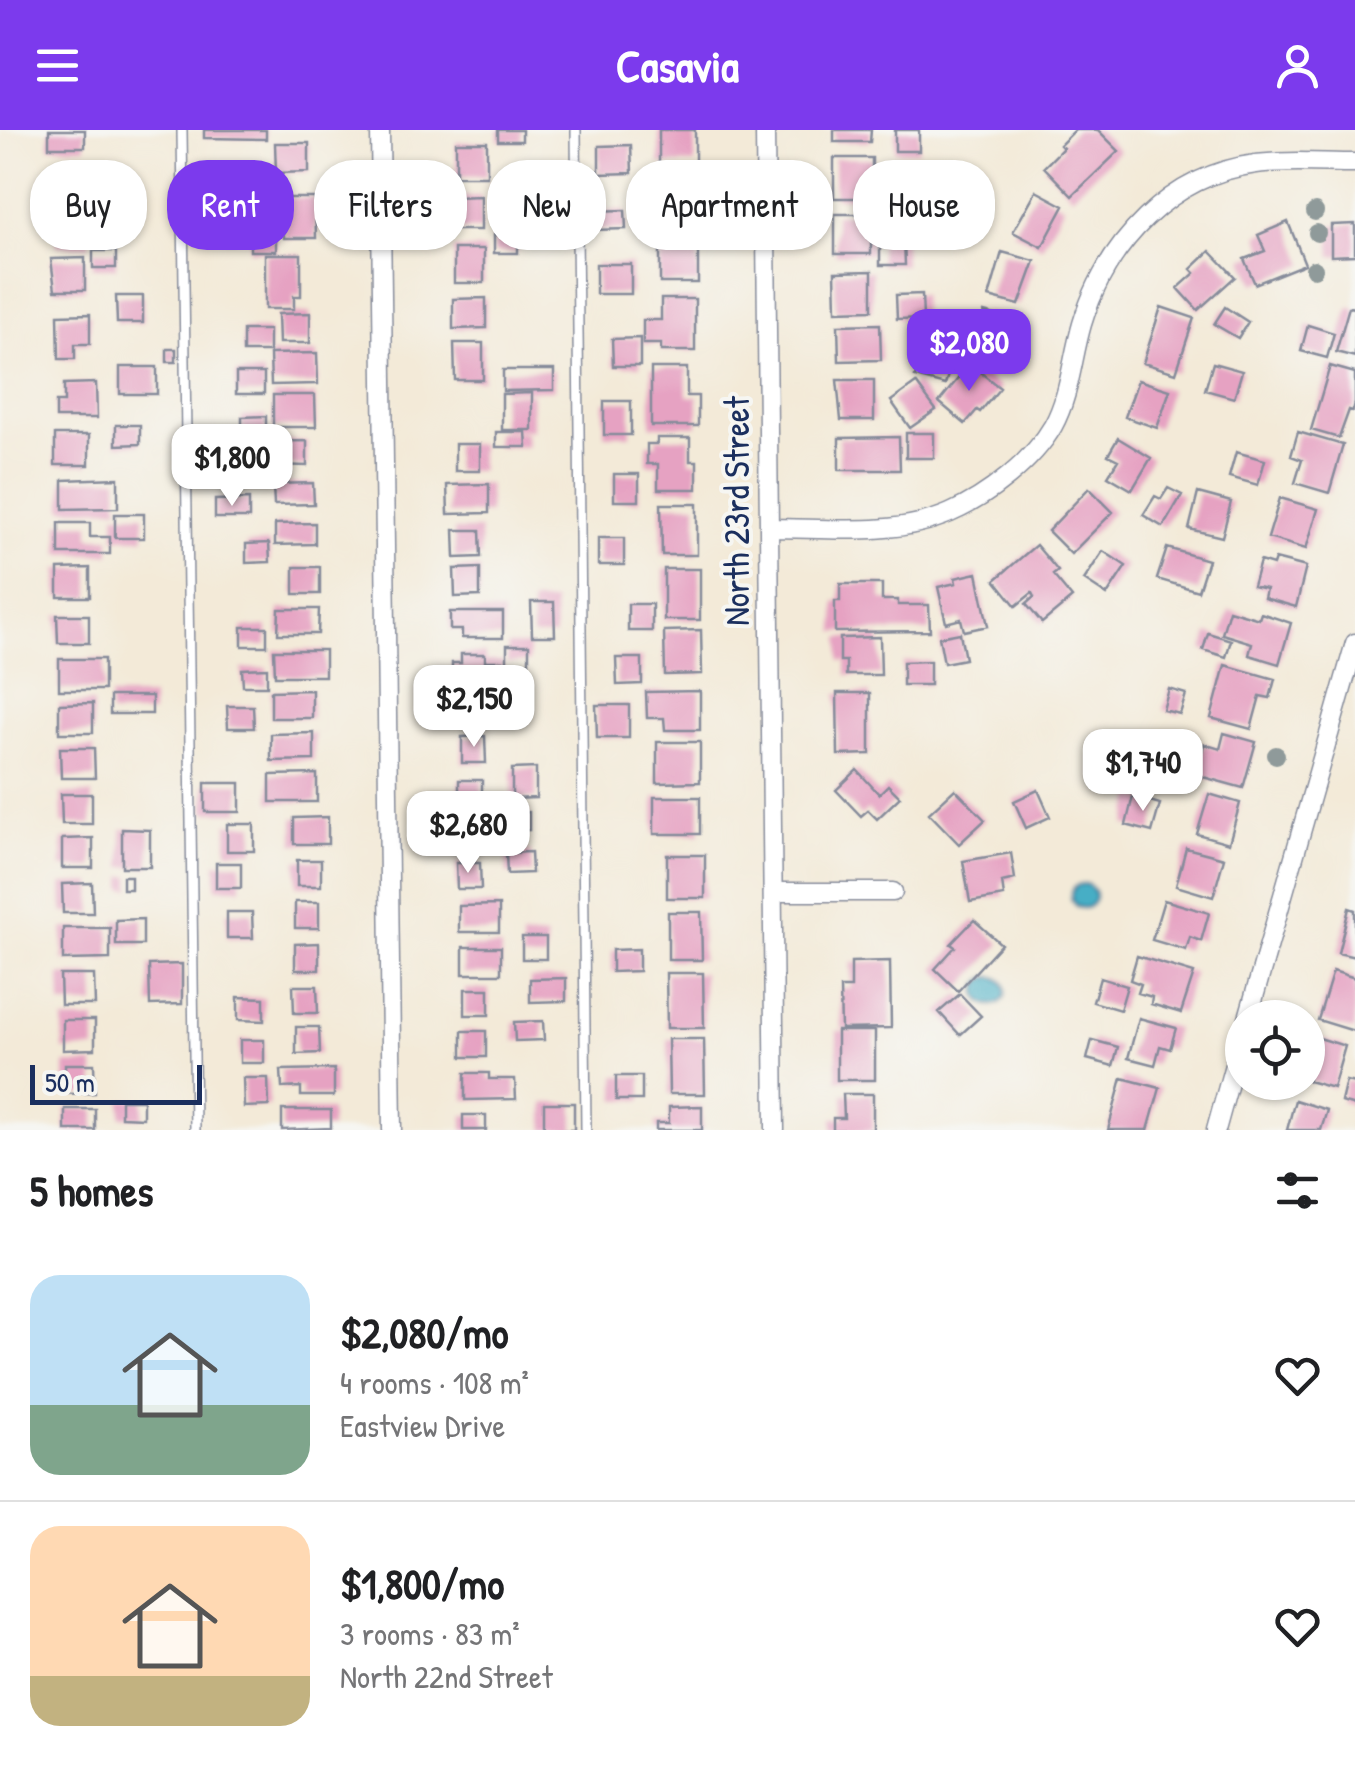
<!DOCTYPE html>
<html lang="en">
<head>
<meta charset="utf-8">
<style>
	:root { --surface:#fff; --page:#f6f6f6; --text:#202124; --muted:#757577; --line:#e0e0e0; --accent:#7c3aed }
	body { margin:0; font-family:"Patrick Hand",sans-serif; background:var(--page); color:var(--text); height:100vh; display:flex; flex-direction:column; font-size:38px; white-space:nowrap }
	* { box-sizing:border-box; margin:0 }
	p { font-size:32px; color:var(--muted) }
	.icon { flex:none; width:55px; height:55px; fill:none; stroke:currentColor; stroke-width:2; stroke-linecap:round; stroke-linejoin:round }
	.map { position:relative; height:1000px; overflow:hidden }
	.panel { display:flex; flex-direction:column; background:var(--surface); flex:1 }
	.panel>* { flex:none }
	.hud { position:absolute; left:30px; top:30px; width:1295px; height:90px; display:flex; gap:20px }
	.fabs { position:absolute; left:1225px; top:870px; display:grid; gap:20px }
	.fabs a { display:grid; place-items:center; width:100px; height:100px; border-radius:50%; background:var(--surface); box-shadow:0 2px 8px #0004; font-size:50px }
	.scale { position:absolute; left:30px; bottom:25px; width:172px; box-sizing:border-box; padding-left:10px; border:5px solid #1b2f5e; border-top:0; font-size:28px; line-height:35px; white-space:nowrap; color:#1b2f5e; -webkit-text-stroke:8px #f6f6f2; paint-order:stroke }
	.price { position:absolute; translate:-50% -85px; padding:0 22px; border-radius:20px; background:#fff; color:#222; font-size:32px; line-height:65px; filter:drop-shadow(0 2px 5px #0008) }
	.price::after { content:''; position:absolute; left:50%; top:60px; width:30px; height:22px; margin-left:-15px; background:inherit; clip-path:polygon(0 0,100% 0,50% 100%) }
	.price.selected { background:var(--accent); color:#fff }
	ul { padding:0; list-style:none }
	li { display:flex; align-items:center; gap:30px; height:250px; padding:0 30px }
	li+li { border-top:2px solid var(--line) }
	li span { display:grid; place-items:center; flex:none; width:280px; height:200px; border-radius:30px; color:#555 }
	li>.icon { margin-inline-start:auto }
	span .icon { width:120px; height:120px; fill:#fffc; stroke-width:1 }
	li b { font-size:42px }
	h2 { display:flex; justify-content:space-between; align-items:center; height:120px; padding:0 30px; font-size:42px }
	.tag { padding:0 35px; border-radius:40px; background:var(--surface); box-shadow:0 2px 8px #0004; font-size:35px; line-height:90px }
	.tag.selected { background:var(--accent); color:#fff }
	header { display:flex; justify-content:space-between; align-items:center; height:130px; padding:0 30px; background:var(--accent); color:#fff; font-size:45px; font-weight:700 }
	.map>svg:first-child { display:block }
	.water { fill:#46aec5; stroke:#306e92; stroke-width:2.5 }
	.building { fill:#e6a2c2 }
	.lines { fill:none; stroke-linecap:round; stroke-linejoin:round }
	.lane-casing { stroke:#878c9b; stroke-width:12 }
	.street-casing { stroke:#878c9b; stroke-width:21 }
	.lane { stroke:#fff; stroke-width:9 }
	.street { stroke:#fff; stroke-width:18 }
	.tree { fill:#8f9a9a }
	.labels { text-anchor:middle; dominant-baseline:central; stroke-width:8; stroke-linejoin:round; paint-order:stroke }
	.street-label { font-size:35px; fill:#1b2f5e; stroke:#f6f6f2 }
</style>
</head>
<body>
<header><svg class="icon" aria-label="menu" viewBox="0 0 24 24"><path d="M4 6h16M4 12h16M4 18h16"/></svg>Casavia<svg class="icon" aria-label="person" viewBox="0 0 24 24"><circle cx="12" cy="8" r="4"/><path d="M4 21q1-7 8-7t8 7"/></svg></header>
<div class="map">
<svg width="1355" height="1000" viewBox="0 0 1355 1000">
	<rect width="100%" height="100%" fill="#f6f6f2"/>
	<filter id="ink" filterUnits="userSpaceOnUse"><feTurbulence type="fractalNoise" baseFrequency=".01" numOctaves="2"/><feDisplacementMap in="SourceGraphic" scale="20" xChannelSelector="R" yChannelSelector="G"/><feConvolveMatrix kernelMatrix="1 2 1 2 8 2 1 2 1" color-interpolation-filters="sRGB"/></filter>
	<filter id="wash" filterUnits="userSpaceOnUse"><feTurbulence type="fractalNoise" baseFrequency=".0048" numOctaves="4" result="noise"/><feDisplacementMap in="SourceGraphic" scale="40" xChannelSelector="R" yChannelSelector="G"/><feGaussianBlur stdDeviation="2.25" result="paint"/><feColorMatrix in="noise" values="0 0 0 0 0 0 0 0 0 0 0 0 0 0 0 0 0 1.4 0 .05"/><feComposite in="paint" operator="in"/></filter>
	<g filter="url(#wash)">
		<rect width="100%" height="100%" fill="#f3ead8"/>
		<path class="water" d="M218 97a12 12 0 1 1 24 0a12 12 0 1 1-24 0Z
			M1071 766a12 12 0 1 1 24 0a12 12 0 1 1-24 0Z
			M978 861a14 14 0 1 1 28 0a14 14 0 1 1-28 0Z"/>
		<g id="blocks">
			<path class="building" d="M 49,0 L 85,0 L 85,17 L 49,17 Z
				M 204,0 L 266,0 L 266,9 L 204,8 Z
				M 498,0 L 522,0 L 522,11 L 498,11 Z
				M 659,0 L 695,0 L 695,34 L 659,34 Z
				M 834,0 L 871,0 L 870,12 L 834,12 Z
				M 895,0 L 919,0 L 919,21 L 895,21 Z
				M 1075,0 L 1098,0 L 1119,21 L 1072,66 L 1044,37 L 1063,18 L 1060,15 Z
				M 456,12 L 487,12 L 487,46 L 456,46 Z
				M 275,13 L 309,13 L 309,42 L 276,43 Z
				M 631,15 L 632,43 L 599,44 L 599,16 Z
				M 834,28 L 872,28 L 872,68 L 834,68 Z
				M 51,38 L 87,38 L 87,69 L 52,69 Z
				M 245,47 L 268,47 L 268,62 L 246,63 Z
				M 661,50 L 696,50 L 695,89 L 661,89 Z
				M 490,52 L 512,52 L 512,66 L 490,66 Z
				M 927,53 L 928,78 L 897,79 L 896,54 Z
				M 1036,61 L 1064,76 L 1042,117 L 1013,102 Z
				M 481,66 L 481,100 L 453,100 L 453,67 Z
				M 283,68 L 315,68 L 316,108 L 284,108 Z
				M 130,75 L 130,92 L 107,92 L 107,76 Z
				M 625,80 L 626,99 L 593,100 L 593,81 Z
				M 57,82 L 89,82 L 89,116 L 56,116 Z
				M 835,84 L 871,84 L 871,124 L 835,124 Z
				M 1288,92 L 1305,134 L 1255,154 L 1244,129 L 1265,121 L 1258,105 Z
				M 1355,94 L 1355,125 L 1331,126 L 1331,95 Z
				M 494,105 L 518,105 L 518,123 L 494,123 Z
				M 698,105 L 698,153 L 660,153 L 660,106 Z
				M 250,106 L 276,106 L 276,121 L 250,121 Z
				M 904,108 L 905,135 L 880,135 L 880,109 Z
				M 454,119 L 484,119 L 484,153 L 454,153 Z
				M 93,121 L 116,121 L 116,138 L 93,138 Z
				M 1210,121 L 1235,147 L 1198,180 L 1178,158 L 1195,143 L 1191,139 Z
				M 1002,122 L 1035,131 L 1019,175 L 989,167 Z
				M 265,124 L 301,124 L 301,166 L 294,166 L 294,179 L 265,179 Z
				M 85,128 L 85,160 L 55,160 L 51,129 Z
				M 596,134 L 631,134 L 631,164 L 596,164 Z
				M 872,141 L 872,180 L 836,181 L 835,142 Z
				M 922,164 L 923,188 L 897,189 L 896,165 Z
				M 116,166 L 143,166 L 143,193 L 117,193 Z
				M 486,168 L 486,198 L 453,199 L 453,169 Z
				M 661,169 L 695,169 L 695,221 L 661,221 L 661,214 L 643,214 L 643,190 L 661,190 Z
				M 1161,177 L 1194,188 L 1176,243 L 1143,233 Z
				M 1225,177 L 1248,192 L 1238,208 L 1214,194 Z
				M 1349,177 L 1355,178 L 1355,227 L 1336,222 Z
				M 984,182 L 1014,190 L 1005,236 L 973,227 Z
				M 310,183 L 310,213 L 279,213 L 278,184 Z
				M 90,184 L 90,214 L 75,214 L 75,229 L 59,229 L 58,185 Z
				M 880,194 L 881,230 L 839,231 L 838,195 Z
				M 936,195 L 958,205 L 948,225 L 927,215 Z
				M 1308,195 L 1334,203 L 1327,228 L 1301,221 Z
				M 243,200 L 269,200 L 269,222 L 243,222 Z
				M 640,208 L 640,236 L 613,236 L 612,209 Z
				M 454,213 L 483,213 L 483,250 L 455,250 Z
				M 167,219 L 176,219 L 176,232 L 167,232 Z
				M 317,223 L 318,254 L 271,255 L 270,224 Z
				M 923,223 L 952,231 L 945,255 L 915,247 Z
				M 1213,233 L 1242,241 L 1234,268 L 1205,260 Z
				M 970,234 L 1000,258 L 980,282 L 977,280 L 965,294 L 939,272 Z
				M 1330,236 L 1355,243 L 1355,273 L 1353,281 L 1349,280 L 1339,308 L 1311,300 Z
				M 120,237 L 157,237 L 157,264 L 120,264 Z
				M 651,238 L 687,238 L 687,266 L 698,266 L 698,296 L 651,296 Z
				M 503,240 L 554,240 L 554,260 L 503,261 Z
				M 236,243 L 264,243 L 264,264 L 236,264 Z
				M 837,250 L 874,250 L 874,290 L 841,290 Z
				M 1138,250 L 1170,260 L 1157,298 L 1125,287 Z
				M 96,253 L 97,288 L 56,288 L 56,272 L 64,272 L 64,254 Z
				M 916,253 L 936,280 L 910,298 L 891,271 Z
				M 532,263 L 532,300 L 502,300 L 502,264 Z
				M 273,265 L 315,265 L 316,297 L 273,297 Z
				M 604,271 L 631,271 L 631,305 L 604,305 Z
				M 266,286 L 266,305 L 242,305 L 242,287 Z
				M 116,295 L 140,295 L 140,314 L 116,315 Z
				M 496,302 L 526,302 L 527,317 L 496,317 Z
				M 1298,302 L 1343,315 L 1329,363 L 1295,353 L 1302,330 L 1291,326 Z
				M 906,303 L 934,303 L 934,328 L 906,328 Z
				M 55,305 L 89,305 L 89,335 L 55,335 Z
				M 899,307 L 900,340 L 839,340 L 839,308 Z
				M 657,308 L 690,308 L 690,331 L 697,331 L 697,359 L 658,359 L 658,334 L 647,334 L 647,314 L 657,314 Z
				M 1118,308 L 1151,328 L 1132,360 L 1108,346 L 1118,330 L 1108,325 Z
				M 307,311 L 307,336 L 213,333 L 212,313 Z
				M 455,314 L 480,314 L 480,341 L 455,341 Z
				M 1236,322 L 1265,330 L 1258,355 L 1229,347 Z
				M 614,344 L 639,344 L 639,371 L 614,371 Z
				M 118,348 L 118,378 L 63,379 L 63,350 Z
				M 313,353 L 314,374 L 274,375 L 273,354 Z
				M 489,354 L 489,383 L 448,384 L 447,355 Z
				M 1089,358 L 1113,382 L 1071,424 L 1048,401 Z
				M 1168,358 L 1182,365 L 1163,397 L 1143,385 L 1155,366 L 1161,369 Z
				M 1198,363 L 1231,372 L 1222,407 L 1189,399 Z
				M 1280,368 L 1318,379 L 1306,419 L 1268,408 Z
				M 249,369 L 249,388 L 215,388 L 215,370 Z
				M 661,374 L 697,374 L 697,425 L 662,425 Z
				M 115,384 L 144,384 L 144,408 L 115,408 Z
				M 59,393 L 90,393 L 90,407 L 110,407 L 110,424 L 59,424 Z
				M 315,393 L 315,414 L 275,415 L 275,394 Z
				M 454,400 L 480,400 L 481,427 L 455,428 Z
				M 598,408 L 624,408 L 624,435 L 598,435 Z
				M 269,413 L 270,432 L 246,433 L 246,414 Z
				M 1036,415 L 1058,441 L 1053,445 L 1072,468 L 1042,493 L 1026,474 L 1034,467 L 1032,463 L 1016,476 L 995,450 Z
				M 1167,418 L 1208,430 L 1198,461 L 1157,449 Z
				M 1103,421 L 1126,436 L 1107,465 L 1084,450 Z
				M 1275,429 L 1306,437 L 1296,477 L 1264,468 L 1266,459 L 1253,456 L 1260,431 L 1273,435 Z
				M 294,437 L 320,437 L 320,464 L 294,464 Z
				M 90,438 L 90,467 L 58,467 L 58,439 Z
				M 480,438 L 480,466 L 455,467 L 454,439 Z
				M 664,439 L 700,439 L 700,490 L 664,490 Z
				M 977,443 L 988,496 L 964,501 L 961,489 L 946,493 L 938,457 L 956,453 L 955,448 Z
				M 840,454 L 882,454 L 882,470 L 898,470 L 898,475 L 929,475 L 930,501 L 835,502 L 835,471 L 840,471 Z
				M 531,472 L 554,472 L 555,506 L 532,506 Z
				M 628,474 L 652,474 L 652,501 L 628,501 Z
				M 279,479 L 319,479 L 318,504 L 278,504 Z
				M 1229,480 L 1259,489 L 1261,483 L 1291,493 L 1279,534 L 1249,525 L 1252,513 L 1222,504 Z
				M 450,482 L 503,482 L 503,508 L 462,508 L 462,500 L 450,500 Z
				M 57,485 L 89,485 L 89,513 L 58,513 Z
				M 242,497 L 267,497 L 267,516 L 242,516 Z
				M 701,500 L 702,544 L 665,545 L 664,501 Z
				M 960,503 L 965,529 L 944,533 L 939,507 Z
				M 1208,503 L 1231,510 L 1226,527 L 1203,520 Z
				M 880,507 L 881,545 L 846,545 L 846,531 L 840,531 L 840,508 Z
				M 507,515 L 529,515 L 529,532 L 507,533 Z
				M 274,520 L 325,520 L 325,546 L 275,546 Z
				M 461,524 L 485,524 L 485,531 L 503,531 L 503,550 L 452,551 L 452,533 L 461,533 Z
				M 616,528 L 642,528 L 642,554 L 617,555 Z
				M 59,529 L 104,529 L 104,560 L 59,560 Z
				M 930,531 L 930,555 L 903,555 L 903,532 Z
				M 1225,535 L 1275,549 L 1270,568 L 1260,566 L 1251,599 L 1211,588 Z
				M 267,538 L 267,556 L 243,556 L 242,539 Z
				M 1169,559 L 1186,564 L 1180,584 L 1163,580 Z
				M 312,560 L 312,588 L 271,588 L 271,561 Z
				M 700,561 L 700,600 L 665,600 L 664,588 L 647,588 L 646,562 Z
				M 837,563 L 870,563 L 870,624 L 838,625 Z
				M 481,565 L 481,592 L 456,592 L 456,566 Z
				M 110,566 L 152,566 L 152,584 L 110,584 Z
				M 93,573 L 93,603 L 59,603 L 59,574 Z
				M 596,575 L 629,575 L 629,608 L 597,608 Z
				M 227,576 L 253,576 L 254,598 L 228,598 Z
				M 314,603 L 314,630 L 271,631 L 271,604 Z
				M 1224,603 L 1256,612 L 1243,658 L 1196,645 L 1204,614 L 1220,619 Z
				M 485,606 L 486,633 L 462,633 L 462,607 Z
				M 657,612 L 700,612 L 700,652 L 657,653 Z
				M 60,618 L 94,618 L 95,648 L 61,648 Z
				M 536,638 L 536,668 L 512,669 L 512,639 Z
				M 857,640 L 879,664 L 888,655 L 900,667 L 877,689 L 868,680 L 861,686 L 836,660 Z
				M 317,644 L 317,672 L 270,672 L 270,645 Z
				M 459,650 L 482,650 L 482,676 L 459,675 Z
				M 205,653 L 240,653 L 240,682 L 205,682 Z
				M 955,659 L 985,690 L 959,714 L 929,683 Z
				M 1038,660 L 1050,687 L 1026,698 L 1014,671 Z
				M 61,664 L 92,664 L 92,694 L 62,694 Z
				M 1209,664 L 1240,673 L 1229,713 L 1197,704 Z
				M 1133,666 L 1160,674 L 1152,702 L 1126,695 Z
				M 654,667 L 700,667 L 700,704 L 654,704 Z
				M 529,682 L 529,700 L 504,701 L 504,683 Z
				M 328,687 L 328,714 L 294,714 L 294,688 Z
				M 455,690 L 479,690 L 479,716 L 456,717 Z
				M 227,694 L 254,694 L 254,721 L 227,721 Z
				M 122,699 L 150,700 L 150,737 L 122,737 Z
				M 93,708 L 93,738 L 62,738 L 62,709 Z
				M 1186,718 L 1224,728 L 1213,767 L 1176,756 Z
				M 531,722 L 532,743 L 507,744 L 506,723 Z
				M 1011,723 L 1015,749 L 1002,752 L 1004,766 L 970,772 L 963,731 Z
				M 667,725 L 705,725 L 705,768 L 667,768 Z
				M 297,730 L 321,730 L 321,756 L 297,756 Z
				M 216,733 L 241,733 L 241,758 L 216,758 Z
				M 456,733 L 480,733 L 481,759 L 457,759 Z
				M 123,746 L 131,746 L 131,759 L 123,759 Z
				M 92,753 L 93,783 L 63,783 L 62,754 Z
				M 1164,770 L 1209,783 L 1201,811 L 1190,807 L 1186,820 L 1152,810 Z
				M 295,772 L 319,772 L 319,798 L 295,798 Z
				M 499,775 L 499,802 L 459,802 L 459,776 Z
				M 1349,778 L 1355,780 L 1355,827 L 1338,823 Z
				M 227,782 L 252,782 L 253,808 L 227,808 Z
				M 668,782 L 701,782 L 702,830 L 668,830 Z
				M 143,789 L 143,815 L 116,815 L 116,790 Z
				M 974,790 L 1001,814 L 958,861 L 935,839 L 955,817 L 951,814 Z
				M 63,798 L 110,798 L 110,829 L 63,830 Z
				M 522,807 L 546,807 L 546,829 L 522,829 Z
				M 319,813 L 319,840 L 295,840 L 295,814 Z
				M 463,817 L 501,817 L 501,844 L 463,844 Z
				M 639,819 L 639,841 L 612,842 L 612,820 Z
				M 1137,826 L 1194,843 L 1181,883 L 1151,874 L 1152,867 L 1138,863 L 1141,854 L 1130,850 Z
				M 890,831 L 891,898 L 841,899 L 840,858 L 851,858 L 851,832 Z
				M 182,834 L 182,874 L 150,875 L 149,835 Z
				M 1333,841 L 1355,848 L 1354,901 L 1318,890 Z
				M 666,843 L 703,843 L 704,898 L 667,898 Z
				M 60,845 L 94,845 L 95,875 L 61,875 Z
				M 566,848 L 566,871 L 530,872 L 530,849 Z
				M 1100,848 L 1127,856 L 1120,880 L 1093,872 Z
				M 293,856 L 317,856 L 318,883 L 294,883 Z
				M 465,859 L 489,859 L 489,885 L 465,885 Z
				M 960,864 L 981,886 L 960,905 L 939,882 Z
				M 238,867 L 264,868 L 264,891 L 238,890 Z
				M 1139,888 L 1176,898 L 1170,919 L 1160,916 L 1155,935 L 1128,928 Z
				M 63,890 L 95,890 L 95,919 L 63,920 Z
				M 543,891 L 544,910 L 515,911 L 514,892 Z
				M 296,897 L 319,897 L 320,923 L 296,924 Z
				M 462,901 L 486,901 L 486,927 L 462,927 Z
				M 837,901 L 875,901 L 875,950 L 837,950 Z
				M 1313,906 L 1345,916 L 1333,958 L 1308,951 L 1308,925 Z
				M 668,909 L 704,909 L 705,964 L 669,964 Z
				M 240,910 L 264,910 L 264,933 L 240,933 Z
				M 1092,910 L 1118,917 L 1113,936 L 1087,929 Z
				M 65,934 L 94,934 L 95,963 L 65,964 Z
				M 334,939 L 334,966 L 301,966 L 301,957 L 282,958 L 281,940 Z
				M 465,943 L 489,943 L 489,949 L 515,949 L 516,969 L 465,970 Z
				M 616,946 L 642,946 L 642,970 L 616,970 Z
				M 243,948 L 268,948 L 269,976 L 244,977 Z
				M 1122,948 L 1160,958 L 1148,1000 L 1108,1000 Z
				M 1346,951 L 1355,953 L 1355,976 L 1341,972 Z
				M 843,964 L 873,964 L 873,1000 L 833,1000 L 833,988 L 844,988 Z
				M 121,970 L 143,970 L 143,988 L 121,987 Z
				M 1295,970 L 1327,980 L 1321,1000 L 1287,1000 Z
				M 544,973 L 574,973 L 574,1000 L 544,1000 Z
				M 702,976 L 702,1000 L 656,1000 L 656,993 L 669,993 L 669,977 Z
				M 65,979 L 95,979 L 95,1000 L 65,1000 Z
				M 282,980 L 331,980 L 331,998 L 282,1000 Z
				M 463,985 L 486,985 L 486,1000 L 463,1000 Z"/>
		</g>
	</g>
	<g filter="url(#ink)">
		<use href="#blocks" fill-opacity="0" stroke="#878c9b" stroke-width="2.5"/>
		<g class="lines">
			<defs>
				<path id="lane" d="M 182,0 L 195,1000
					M 576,0 L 586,1000"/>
				<path id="street" d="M 380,0 L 392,1000
					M 765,0 L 775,1000
					M 770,398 C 828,398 895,407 950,383 C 987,367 1033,331 1053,296 C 1070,265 1072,228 1082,194 C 1106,114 1170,45 1256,34 C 1288,30 1323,33 1355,33
					M 773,762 L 893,762
					M 1248,888 L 1355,513
					M 1216,1000 L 1242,906"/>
			</defs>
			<use href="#lane" class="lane-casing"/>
			<use href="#street" class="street-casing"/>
			<use href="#lane" class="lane"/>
			<use href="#street" class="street"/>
		</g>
		<g class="tree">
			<circle cx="1315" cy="82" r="9"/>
			<circle cx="1317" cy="103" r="9"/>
			<circle cx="1314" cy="139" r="9"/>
			<circle cx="1276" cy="625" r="9"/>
		</g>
	</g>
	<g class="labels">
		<g class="street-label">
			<text transform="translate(736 381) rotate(-90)">North 23rd Street</text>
		</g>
	</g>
</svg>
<div class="fabs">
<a><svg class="icon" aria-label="locate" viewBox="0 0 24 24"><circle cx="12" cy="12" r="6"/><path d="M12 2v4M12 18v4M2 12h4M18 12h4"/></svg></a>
</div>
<div class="scale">50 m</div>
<b class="price selected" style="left:969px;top:264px">$2,080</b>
<b class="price" style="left:232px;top:379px">$1,800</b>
<b class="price" style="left:474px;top:620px">$2,150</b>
<b class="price" style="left:1143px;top:684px">$1,740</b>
<b class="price" style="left:468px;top:746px">$2,680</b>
<div class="hud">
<a class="tag">Buy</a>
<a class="tag selected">Rent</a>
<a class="tag">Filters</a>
<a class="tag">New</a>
<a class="tag">Apartment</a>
<a class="tag">House</a>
</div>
</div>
<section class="panel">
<h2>5 homes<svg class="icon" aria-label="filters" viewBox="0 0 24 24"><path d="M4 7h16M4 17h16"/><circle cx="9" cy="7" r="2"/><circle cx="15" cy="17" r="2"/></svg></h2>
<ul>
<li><span style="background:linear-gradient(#bfe0f5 65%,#7fa58c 0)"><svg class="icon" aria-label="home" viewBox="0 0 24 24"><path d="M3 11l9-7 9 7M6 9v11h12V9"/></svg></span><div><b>$2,080/mo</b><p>4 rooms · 108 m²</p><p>Eastview Drive</p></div><svg class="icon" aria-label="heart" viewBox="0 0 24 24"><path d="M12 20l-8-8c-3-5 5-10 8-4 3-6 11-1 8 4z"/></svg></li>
<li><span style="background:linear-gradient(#ffd9b3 75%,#c2b280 0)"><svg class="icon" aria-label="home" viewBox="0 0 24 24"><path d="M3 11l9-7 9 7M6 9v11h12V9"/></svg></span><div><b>$1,800/mo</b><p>3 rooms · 83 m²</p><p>North 22nd Street</p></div><svg class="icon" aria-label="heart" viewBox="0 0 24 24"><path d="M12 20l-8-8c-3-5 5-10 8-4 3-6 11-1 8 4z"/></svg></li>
</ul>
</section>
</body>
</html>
